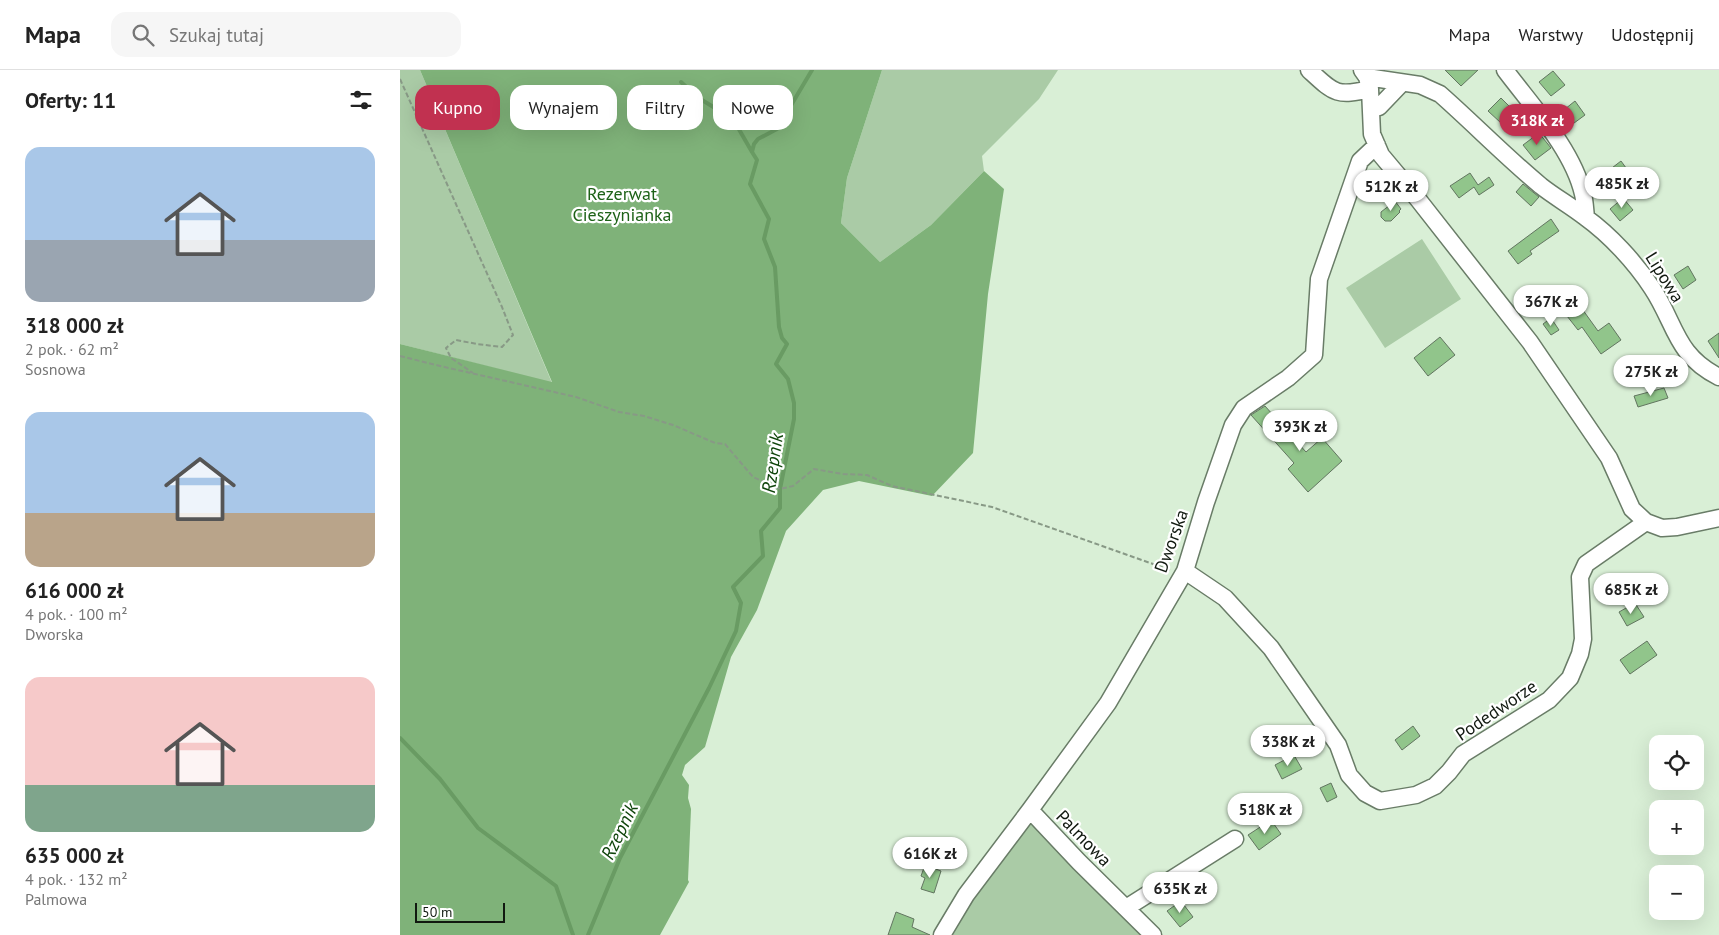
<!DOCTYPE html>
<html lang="pl">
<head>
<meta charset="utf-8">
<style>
	:root { --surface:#fff; --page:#f6f6f6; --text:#222; --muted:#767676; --line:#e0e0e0; --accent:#c13150 }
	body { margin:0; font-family:"PT Sans",sans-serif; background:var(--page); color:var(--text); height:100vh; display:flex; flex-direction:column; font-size:19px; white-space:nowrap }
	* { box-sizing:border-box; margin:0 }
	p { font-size:16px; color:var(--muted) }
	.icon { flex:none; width:28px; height:28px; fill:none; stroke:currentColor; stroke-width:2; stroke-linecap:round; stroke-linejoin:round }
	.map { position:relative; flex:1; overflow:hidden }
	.sheet { display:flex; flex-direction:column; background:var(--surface); width:400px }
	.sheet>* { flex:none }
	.guide { position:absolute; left:15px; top:15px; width:475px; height:45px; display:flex; gap:10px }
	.fabs { position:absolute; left:1249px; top:665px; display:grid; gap:10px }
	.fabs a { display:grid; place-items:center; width:55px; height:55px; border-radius:10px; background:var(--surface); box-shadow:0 5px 20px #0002; font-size:25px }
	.scale { position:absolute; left:15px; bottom:12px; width:90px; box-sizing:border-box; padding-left:5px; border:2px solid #111910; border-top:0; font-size:14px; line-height:18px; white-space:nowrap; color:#111910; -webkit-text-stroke:4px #fff; paint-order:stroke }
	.price { position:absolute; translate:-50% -42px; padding:0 11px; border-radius:18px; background:#fff; color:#222; font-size:16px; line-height:32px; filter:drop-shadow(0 1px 2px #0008) }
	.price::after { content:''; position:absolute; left:50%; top:30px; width:15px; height:11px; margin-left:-8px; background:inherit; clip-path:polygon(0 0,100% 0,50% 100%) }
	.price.active { background:var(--accent); color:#fff }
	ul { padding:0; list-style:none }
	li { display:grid; align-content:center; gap:10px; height:265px; padding:0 25px }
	li span { display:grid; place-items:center; height:155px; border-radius:15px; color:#555 }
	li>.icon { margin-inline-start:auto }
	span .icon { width:90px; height:90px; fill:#fffc; stroke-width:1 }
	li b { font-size:21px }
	h2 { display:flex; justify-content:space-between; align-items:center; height:60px; padding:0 25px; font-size:21px }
	.chip { padding:0 18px; border-radius:15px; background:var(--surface); box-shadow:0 5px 20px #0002; font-size:18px; line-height:45px }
	.chip.active { background:var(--accent); color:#fff }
	header { display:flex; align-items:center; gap:30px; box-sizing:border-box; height:70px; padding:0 25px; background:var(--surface); border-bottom:1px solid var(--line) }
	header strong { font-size:24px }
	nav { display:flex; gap:28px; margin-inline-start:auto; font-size:18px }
	.search { width:350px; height:45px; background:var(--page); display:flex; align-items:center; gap:12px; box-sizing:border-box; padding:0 18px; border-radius:15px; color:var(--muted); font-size:19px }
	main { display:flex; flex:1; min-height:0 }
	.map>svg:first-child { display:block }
	.green { fill:#aacba6 }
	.forest { fill:#7fb279 }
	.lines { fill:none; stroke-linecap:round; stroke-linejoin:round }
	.stream { stroke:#699b63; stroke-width:4 }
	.building { fill:#91c58b; stroke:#627560 }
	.minor-casing { stroke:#697c67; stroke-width:19 }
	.path { stroke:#889986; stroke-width:2; stroke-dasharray:5 2.5; stroke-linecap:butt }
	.minor { stroke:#fff; stroke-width:16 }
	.labels { text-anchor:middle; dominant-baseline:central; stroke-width:4.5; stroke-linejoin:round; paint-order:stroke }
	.park-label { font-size:18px; fill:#1d6217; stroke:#fff }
	.street-label { font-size:18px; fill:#111910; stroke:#fff }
	.water-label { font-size:19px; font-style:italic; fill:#10450c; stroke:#fff }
</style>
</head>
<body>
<header>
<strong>Mapa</strong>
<div class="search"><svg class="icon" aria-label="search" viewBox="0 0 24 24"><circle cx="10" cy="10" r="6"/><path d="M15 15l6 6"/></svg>Szukaj tutaj</div>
<nav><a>Mapa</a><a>Warstwy</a><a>Udostępnij</a></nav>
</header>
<main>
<section class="sheet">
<h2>Oferty: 11<svg class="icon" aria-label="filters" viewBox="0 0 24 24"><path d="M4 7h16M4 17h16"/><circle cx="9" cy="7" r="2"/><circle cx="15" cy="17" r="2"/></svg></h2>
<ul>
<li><span style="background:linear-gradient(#a9c7e8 60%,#9aa5b1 0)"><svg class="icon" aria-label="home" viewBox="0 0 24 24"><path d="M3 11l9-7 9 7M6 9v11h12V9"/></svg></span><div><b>318 000 zł</b><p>2 pok. · 62 m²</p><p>Sosnowa</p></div></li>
<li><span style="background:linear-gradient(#a9c7e8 65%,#b9a48a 0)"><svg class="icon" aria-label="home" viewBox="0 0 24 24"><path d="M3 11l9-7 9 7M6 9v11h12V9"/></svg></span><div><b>616 000 zł</b><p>4 pok. · 100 m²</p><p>Dworska</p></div></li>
<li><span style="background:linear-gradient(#f6c9c9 70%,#7fa58c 0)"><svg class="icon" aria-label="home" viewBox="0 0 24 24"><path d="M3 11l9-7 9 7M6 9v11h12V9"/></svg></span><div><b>635 000 zł</b><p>4 pok. · 132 m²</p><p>Palmowa</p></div></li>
</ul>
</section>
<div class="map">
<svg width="1319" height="865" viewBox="0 0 1319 865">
	<rect width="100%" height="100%" fill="#d9efd6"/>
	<path class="green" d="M 0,0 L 20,0 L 152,313 L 0,274 Z
		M 482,0 L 658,0 L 639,29 L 582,86 L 584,101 L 531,155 L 480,192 L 441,153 L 447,108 Z
		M 1022,169 L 1061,229 L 985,278 L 946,218 Z
		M 629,750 L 745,865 L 549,865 L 583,808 Z"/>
	<path class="forest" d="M 20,0 L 482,0 L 447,108 L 441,153 L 480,192 L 531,155 L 584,101 L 604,119 L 588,224 L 573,383 L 532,426 L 459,411 L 423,420 L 386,461 L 357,540 L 331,587 L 305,677 L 285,695 L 282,705 L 289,715 L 288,728 L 291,739 L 288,810 L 289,812 L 260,865 L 0,865 L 0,274 L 152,312 Z"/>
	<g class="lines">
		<path class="stream" d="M 281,12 L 297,27 L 333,49 L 352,82
			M 0,668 L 40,709 L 78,758 L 156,816 L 173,865
			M 188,865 L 220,788 L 309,618 L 336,561 L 341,533 L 333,517 L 363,486 L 361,461 L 380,438 L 380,419 L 394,349 L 394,333 L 388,309 L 376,294 L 387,274 L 382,268 L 379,257 L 375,197 L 364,169 L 369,149 L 350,114 L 357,90 L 352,82 L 354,74 L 358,69 L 377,59 L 412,0"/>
	</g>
	<path class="building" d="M 1045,0 L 1078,0 L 1061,16 Z
		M 1153,1 L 1165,15 L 1151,26 L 1139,12 Z
		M 1101,28 L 1113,40 L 1101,53 L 1088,41 Z
		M 1175,31 L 1185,45 L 1170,56 L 1160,43 Z
		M 1139,63 L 1151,78 L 1135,90 L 1123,75 Z
		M 1221,91 L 1229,102 L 1235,98 L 1240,105 L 1222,119 L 1208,101 Z
		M 1070,103 L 1078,115 L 1089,107 L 1094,115 L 1079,125 L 1074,117 L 1059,128 L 1050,116 Z
		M 1123,114 L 1139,127 L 1131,136 L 1116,122 Z
		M 1223,128 L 1233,140 L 1220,151 L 1210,139 Z
		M 995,131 L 1001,139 L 999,141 L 1000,142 L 991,151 L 985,151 L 981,147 L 981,142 Z
		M 1151,149 L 1159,161 L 1130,181 L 1132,184 L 1118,194 L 1108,181 Z
		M 1288,196 L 1296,210 L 1283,219 L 1274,205 Z
		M 1180,236 L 1198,261 L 1209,253 L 1221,270 L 1201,284 L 1182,257 L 1178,260 L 1167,246 Z
		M 1151,248 L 1159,260 L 1151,265 L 1143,254 Z
		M 1319,263 L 1319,288 L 1308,271 Z
		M 1040,267 L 1055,285 L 1028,306 L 1014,288 Z
		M 1264,318 L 1268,328 L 1238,337 L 1234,326 Z
		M 865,336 L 906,382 L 922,368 L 942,391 L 908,422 L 888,399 L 894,393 L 851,345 Z
		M 1235,533 L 1244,547 L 1227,556 L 1219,542 Z
		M 1247,571 L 1257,585 L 1230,604 L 1220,590 Z
		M 1013,656 L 1020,666 L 1002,680 L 995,670 Z
		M 894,685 L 902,699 L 882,709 L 875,695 Z
		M 931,713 L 937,727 L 927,732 L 920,718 Z
		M 871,750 L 881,764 L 859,780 L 848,765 Z
		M 525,795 L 541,801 L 534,823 L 521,819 L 525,808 L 521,806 Z
		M 781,831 L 793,847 L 780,857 L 767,841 Z
		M 496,842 L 514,849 L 512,857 L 530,865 L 488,865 Z"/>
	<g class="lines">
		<defs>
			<path id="minor" d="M 909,0 C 934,23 936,27 970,19
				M 962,0 L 967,7 L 970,19 L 972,64 L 981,85 L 1017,128 L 1130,272 L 1209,388 L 1232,439 L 1246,452 L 1262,458 L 1277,457 L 1319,448
				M 1105,0 C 1132,36 1173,80 1183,124 C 1185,132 1185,140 1186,147
				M 967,7 L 1020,15 L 1040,24 C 1074,54 1106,87 1141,116 C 1155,127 1171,136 1185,147 C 1210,165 1235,192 1252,218 C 1276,254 1275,285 1319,307
				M 972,38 L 979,37 L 1002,13
				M 785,501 L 825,528 L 871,578 L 938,675 L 949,705 L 965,723 L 980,731 L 1016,725 L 1035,716 L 1049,702 L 1063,684 L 1149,630 L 1170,608 L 1180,584 L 1183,569 L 1180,507 L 1186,494 L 1246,452
				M 630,740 L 679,792 L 753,865
				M 726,838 L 835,769
				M 542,865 L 566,825 L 630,740 L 708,633 L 785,501 L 806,432 L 833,355 L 844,338 L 888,308 L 914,285 L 919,209 L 960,91 L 977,75"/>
		</defs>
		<use href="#minor" class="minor-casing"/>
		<path class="path" d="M 0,9 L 102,237 L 113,265 L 102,277 L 77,274 L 56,270 L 46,278 L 51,288 L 73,303
			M 0,286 L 40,296 L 176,327 L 219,342 L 244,346 L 273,355 L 315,373 L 325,374 L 353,407 L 380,419 L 393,416 L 414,399 L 443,404 L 467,405 L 492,416 L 592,437 L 770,500"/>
		<use href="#minor" class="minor"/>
	</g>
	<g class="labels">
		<g class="park-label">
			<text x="222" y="123">Rezerwat<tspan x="222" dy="21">Cieszynianka</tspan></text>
		</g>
		<g class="street-label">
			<text transform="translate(1265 207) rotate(58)">Lipowa</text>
			<text transform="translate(771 471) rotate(-70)">Dworska</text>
			<text transform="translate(1096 640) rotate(-34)">Podedworze</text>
			<text transform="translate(684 768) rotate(46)">Palmowa</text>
		</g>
		<g class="water-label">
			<text transform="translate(372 393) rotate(-82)">Rzepnik</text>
			<text transform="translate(219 761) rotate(-64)">Rzepnik</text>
		</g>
	</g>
</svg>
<div class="fabs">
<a><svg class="icon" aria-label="locate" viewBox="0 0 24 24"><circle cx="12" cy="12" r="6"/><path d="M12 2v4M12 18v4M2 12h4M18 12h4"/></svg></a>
<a>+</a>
<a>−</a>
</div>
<div class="scale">50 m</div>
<b class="price active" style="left:1137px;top:76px">318K zł</b>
<b class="price" style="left:1222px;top:139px">485K zł</b>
<b class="price" style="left:991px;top:142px">512K zł</b>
<b class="price" style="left:1151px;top:257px">367K zł</b>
<b class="price" style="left:1251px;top:327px">275K zł</b>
<b class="price" style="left:900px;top:382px">393K zł</b>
<b class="price" style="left:1231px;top:545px">685K zł</b>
<b class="price" style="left:888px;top:697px">338K zł</b>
<b class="price" style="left:865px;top:765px">518K zł</b>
<b class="price" style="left:530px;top:809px">616K zł</b>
<b class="price" style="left:780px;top:844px">635K zł</b>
<div class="guide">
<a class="chip active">Kupno</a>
<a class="chip">Wynajem</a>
<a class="chip">Filtry</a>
<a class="chip">Nowe</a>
</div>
</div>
</main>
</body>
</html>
